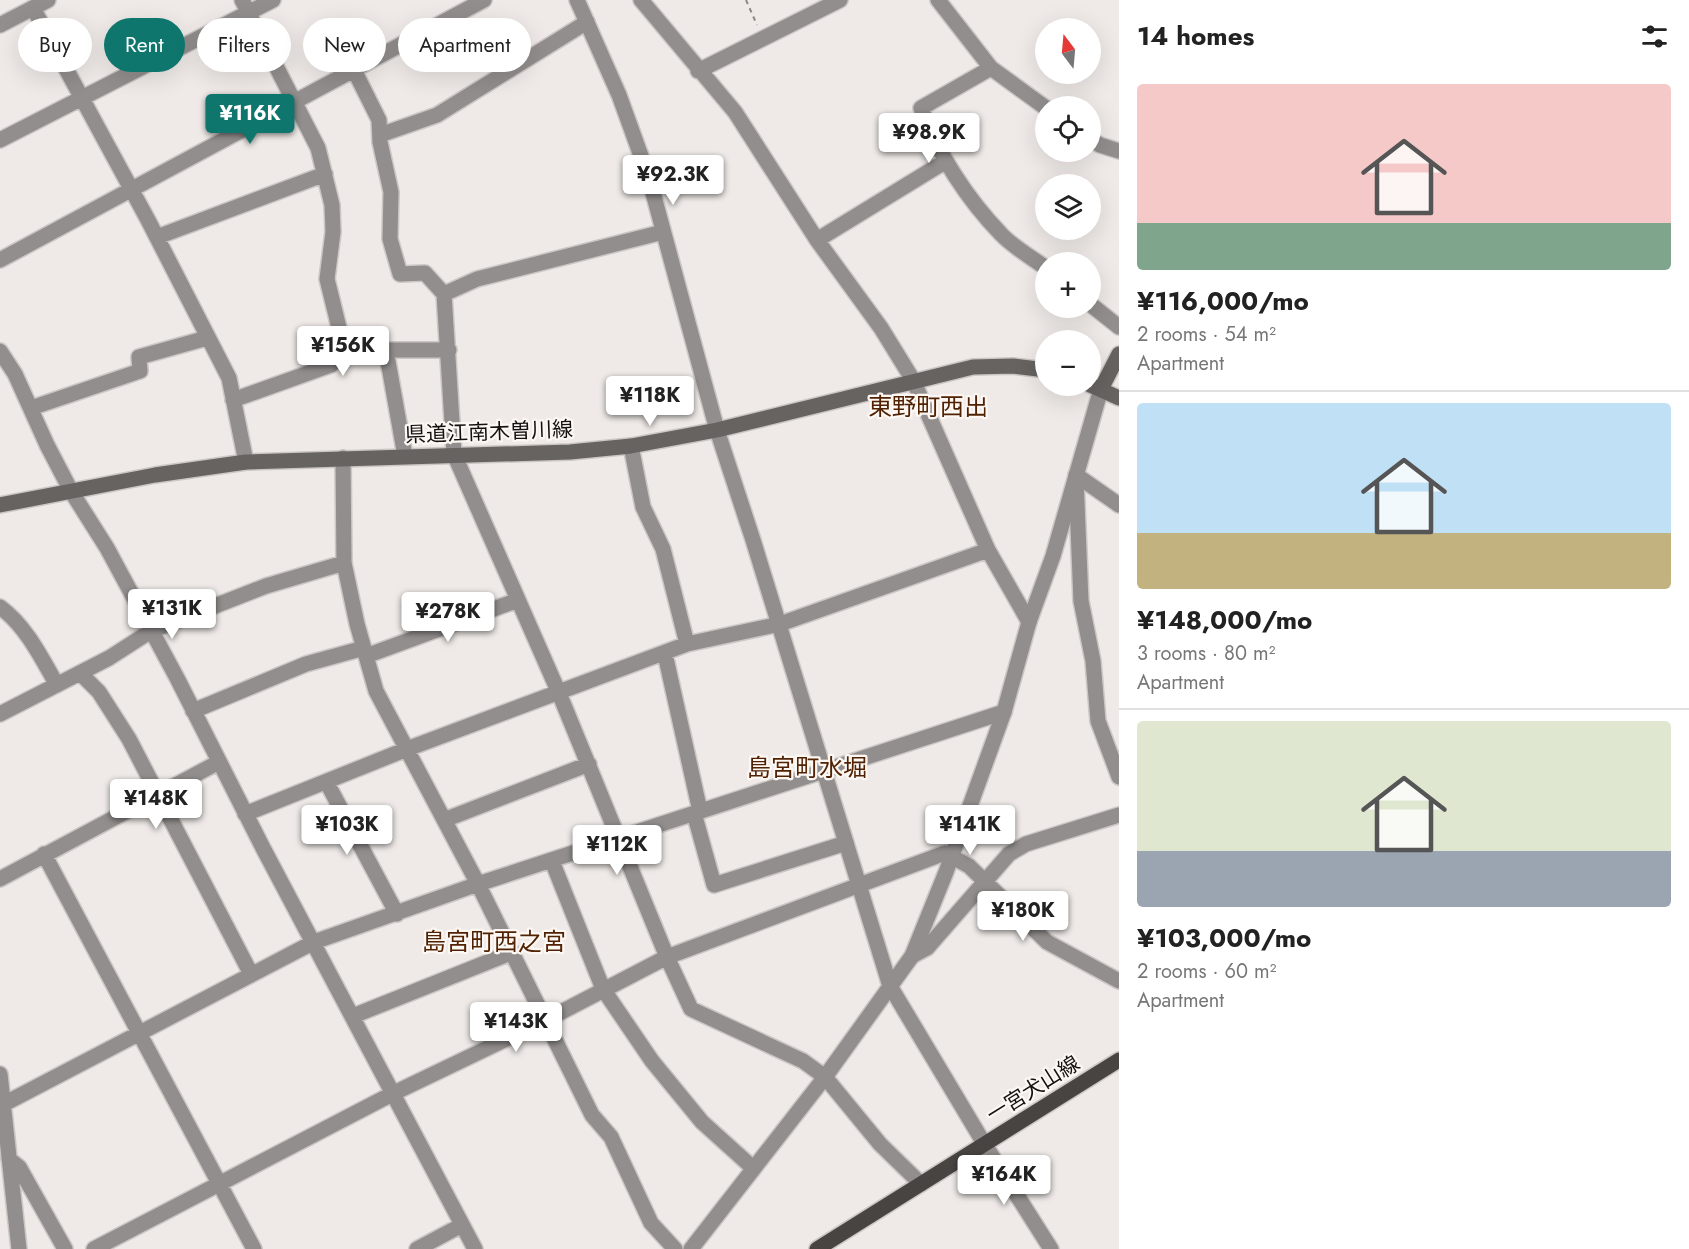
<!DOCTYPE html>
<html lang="en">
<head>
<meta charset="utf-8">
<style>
	:root { --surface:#fff; --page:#f6f6f6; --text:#222; --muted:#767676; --line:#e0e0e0; --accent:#0f766e }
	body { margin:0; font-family:Jost,"Noto Sans JP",sans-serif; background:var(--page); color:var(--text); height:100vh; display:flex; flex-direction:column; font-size:22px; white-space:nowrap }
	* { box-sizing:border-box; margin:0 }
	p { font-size:20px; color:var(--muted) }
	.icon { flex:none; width:33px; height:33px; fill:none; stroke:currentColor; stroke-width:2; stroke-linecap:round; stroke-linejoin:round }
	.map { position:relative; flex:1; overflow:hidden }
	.sheet { display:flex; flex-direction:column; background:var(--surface); width:570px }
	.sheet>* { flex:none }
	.top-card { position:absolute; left:18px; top:18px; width:570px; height:54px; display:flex; gap:12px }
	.needle { width:39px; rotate:344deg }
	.fabs { position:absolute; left:1035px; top:18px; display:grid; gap:12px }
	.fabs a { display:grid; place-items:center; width:66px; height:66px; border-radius:50%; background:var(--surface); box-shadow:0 6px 24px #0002; font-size:30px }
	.price { position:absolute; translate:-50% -51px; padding:0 14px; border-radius:6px; background:#fff; color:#222; font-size:20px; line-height:39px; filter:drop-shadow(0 2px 3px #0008) }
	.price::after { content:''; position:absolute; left:50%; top:36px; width:18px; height:14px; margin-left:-9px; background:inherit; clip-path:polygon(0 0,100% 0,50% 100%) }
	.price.active { background:var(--accent); color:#fff }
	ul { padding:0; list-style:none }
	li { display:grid; align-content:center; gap:12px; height:318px; padding:0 18px }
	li+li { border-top:2px solid var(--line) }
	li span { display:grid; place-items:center; height:186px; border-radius:6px; color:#555 }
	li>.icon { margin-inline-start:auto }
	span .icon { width:108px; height:108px; fill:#fffc; stroke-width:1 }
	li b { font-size:26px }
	h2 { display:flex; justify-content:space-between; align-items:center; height:72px; padding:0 18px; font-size:26px }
	.chip { padding:0 21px; border-radius:27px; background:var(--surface); box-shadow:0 6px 24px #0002; font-size:21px; line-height:54px }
	.chip.active { background:var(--accent); color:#fff }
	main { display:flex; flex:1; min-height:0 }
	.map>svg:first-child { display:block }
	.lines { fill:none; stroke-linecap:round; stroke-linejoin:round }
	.minor-casing { stroke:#ccc7c5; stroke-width:18 }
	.tertiary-casing { stroke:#ccc7c5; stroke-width:18 }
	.secondary-casing { stroke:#ccc7c5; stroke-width:18 }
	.primary-casing { stroke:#ccc7c5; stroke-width:18 }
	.path { stroke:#8a8785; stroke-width:2; stroke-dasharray:4.5 4.5; stroke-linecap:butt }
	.minor { stroke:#918e8d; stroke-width:15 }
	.tertiary { stroke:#918e8d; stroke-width:15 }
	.secondary { stroke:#666361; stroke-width:15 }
	.primary { stroke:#484442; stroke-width:15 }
	.labels { text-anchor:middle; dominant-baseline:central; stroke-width:4.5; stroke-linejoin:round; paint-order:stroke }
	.street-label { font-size:21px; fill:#141211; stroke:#fdf7f4 }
	.quarter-label { font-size:24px; fill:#502203; stroke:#fdf7f4 }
</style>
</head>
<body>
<main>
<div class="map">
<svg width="1119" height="1249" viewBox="0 0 1119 1249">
	<rect width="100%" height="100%" fill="#efeae7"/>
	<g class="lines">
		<defs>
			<path id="minor" d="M 242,0 L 318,148 L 332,205 L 333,232 L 327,279 L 345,352
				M 641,0 L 735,112 L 817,240 L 881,328 L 913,380 L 988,550 L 1029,622
				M 938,0 L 991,68 L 1046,108
				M 33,8 L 148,220 L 229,378 L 246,462
				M 991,68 L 921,108 C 937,153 968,200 1001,234 C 1013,247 1031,257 1046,268
				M 354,70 L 379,120 L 380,142 L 391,192 L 390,239 L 400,274 L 425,273 L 444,294 L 454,454 L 559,693 L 667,957 L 691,1009 L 803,1061 L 825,1077 L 880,1144 L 921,1184
				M 698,71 L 840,0
				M 380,135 L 437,115 L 587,22
				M 1090,139 L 1100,145 L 1119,151
				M 0,140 L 273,0
				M 157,237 L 325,174
				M 817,240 L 946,161
				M 0,260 L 484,0
				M 444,294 L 477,279 L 663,232
				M 1090,304 L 1119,327
				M 386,350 L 405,456
				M 0,351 L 15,374 L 47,445 L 71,491 L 107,548 L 177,678 L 263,848 L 475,1249
				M 233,400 L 331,365 L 345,352 L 378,345 L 386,350 L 449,350
				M 31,408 L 140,371 L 139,357 L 207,338
				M 631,446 L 643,507 L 663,549 L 687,644
				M 343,458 L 344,563 L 357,624 L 376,691 L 478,884 L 592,1115 L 611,1137 L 651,1223 L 675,1249
				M 1076,475 L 1119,505
				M 1076,478 L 1081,601 L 1093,661 L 1098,721 L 1119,777
				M 0,607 C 26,626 41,657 57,685
				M 665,654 L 700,811
				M 366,656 L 518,600
				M 80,673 L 99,692 L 129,739 L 251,974
				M 193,711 L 306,664 L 364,648
				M 0,714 L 109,658 L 151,631 L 266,586 L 344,563
				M 327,783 L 397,914
				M 694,813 L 714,885 L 846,843
				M 245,814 L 407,749 L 687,644 L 780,624 L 988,550
				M 444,820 L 589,764
				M 44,854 L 254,1249
				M 552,861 L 603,989 L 652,1061 L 702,1122 L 753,1168
				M 0,879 L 219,762
				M 912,956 L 927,948 L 1009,854 L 1026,844 L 1119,815
				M 353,1016 L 513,952
				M 0,1074 L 19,1249
				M 0,1106 L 314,942 L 478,884 L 1004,712
				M 985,1145 L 1051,1249
				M 9,1159 L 19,1167 L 65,1249
				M 94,1249 L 394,1093 L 546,1020 L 667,957 L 945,853 L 969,866 L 1047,942 L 1119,981
				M 417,1249 L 462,1225"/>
			<path id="tertiary" d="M 577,0 L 619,95 L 649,178 L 717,430 L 753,540 L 890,986 L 985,1145
				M 0,25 L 48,0
				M 691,1249 L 825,1077 L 912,956 L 946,872 L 1004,712 L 1029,622 L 1053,556 L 1101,389"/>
			<path id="secondary" d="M 1090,385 L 1119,398
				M 1101,389 L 1119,354
				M 0,505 L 155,475 L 246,462 L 570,452 L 631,446 L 717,430 L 973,367 L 1013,366 L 1046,370"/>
			<path id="primary" d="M 817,1249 L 1119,1060"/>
		</defs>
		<use href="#minor" class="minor-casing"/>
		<use href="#tertiary" class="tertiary-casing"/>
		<use href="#secondary" class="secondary-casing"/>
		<use href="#primary" class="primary-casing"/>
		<path class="path" d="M 746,0 L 757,25"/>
		<use href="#minor" class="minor"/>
		<use href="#tertiary" class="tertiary"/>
		<use href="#secondary" class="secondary"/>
		<use href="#primary" class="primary"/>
	</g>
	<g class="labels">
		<g class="street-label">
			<text transform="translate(489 432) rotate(-2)">県道江南木曽川線</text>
			<text transform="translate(1033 1089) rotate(-32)">一宮犬山線</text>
		</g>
		<g class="quarter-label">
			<text x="928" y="406">東野町西出</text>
			<text x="807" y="767">島宮町水堀</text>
			<text x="494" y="941">島宮町西之宮</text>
		</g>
	</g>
</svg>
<div class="fabs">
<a><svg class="needle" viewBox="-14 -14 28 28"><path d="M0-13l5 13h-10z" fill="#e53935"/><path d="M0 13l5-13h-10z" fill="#767676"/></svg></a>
<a><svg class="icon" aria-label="locate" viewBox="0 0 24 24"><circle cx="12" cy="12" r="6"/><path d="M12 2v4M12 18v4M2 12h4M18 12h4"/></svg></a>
<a><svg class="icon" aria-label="layers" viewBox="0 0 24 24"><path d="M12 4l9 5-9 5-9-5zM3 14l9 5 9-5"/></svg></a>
<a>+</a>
<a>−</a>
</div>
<b class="price active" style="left:250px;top:145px">¥116K</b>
<b class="price" style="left:929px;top:164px">¥98.9K</b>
<b class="price" style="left:673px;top:206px">¥92.3K</b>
<b class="price" style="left:343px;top:377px">¥156K</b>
<b class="price" style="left:650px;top:427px">¥118K</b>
<b class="price" style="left:172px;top:640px">¥131K</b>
<b class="price" style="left:448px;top:643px">¥278K</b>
<b class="price" style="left:156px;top:830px">¥148K</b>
<b class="price" style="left:347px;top:856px">¥103K</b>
<b class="price" style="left:970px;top:856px">¥141K</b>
<b class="price" style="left:617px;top:876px">¥112K</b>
<b class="price" style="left:1023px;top:942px">¥180K</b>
<b class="price" style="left:516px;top:1053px">¥143K</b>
<b class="price" style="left:1004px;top:1206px">¥164K</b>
<div class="top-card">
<a class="chip">Buy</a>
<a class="chip active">Rent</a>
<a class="chip">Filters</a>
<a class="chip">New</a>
<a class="chip">Apartment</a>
</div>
</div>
<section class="sheet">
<h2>14 homes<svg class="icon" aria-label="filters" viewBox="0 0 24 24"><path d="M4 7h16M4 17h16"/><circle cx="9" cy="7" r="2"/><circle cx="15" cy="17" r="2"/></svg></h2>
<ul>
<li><span style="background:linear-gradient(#f6c9c9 75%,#7fa58c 0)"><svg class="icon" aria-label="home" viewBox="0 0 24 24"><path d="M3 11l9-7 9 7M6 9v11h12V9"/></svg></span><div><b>¥116,000/mo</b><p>2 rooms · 54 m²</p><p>Apartment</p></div></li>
<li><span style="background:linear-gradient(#bfe0f5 70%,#c2b280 0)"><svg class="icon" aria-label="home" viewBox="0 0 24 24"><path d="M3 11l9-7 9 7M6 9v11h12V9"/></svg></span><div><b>¥148,000/mo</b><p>3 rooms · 80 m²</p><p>Apartment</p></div></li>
<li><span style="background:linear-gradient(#dfe7d0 70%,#9aa5b1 0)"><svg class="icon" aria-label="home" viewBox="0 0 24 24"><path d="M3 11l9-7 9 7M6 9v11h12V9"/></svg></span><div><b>¥103,000/mo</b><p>2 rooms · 60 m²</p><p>Apartment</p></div></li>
</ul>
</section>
</main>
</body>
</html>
